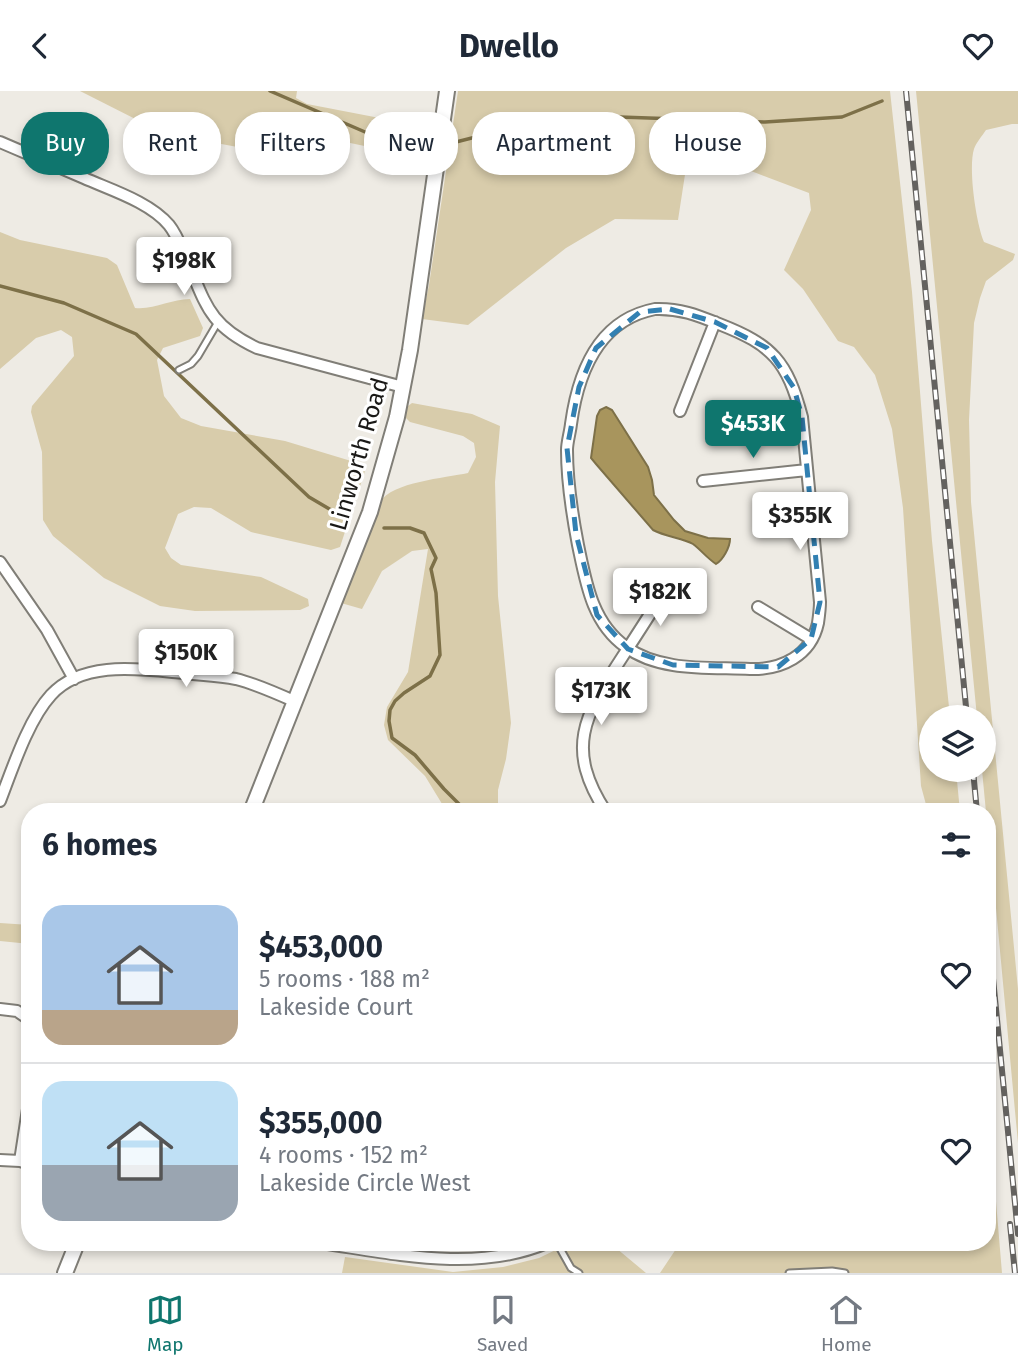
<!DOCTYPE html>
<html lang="en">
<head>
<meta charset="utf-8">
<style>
	:root { --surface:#fff; --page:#f6f6f7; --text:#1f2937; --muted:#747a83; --line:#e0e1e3; --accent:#0f766e }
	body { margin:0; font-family:"Fira Sans",sans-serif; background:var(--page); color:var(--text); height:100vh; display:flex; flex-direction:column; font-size:26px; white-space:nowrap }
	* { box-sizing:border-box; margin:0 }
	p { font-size:23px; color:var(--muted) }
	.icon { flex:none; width:38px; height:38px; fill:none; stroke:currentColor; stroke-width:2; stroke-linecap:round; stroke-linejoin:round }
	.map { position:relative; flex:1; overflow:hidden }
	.panel { position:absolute; left:21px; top:712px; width:975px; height:448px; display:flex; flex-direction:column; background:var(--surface); border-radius:28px; box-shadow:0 4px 10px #0003 }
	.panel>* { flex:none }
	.top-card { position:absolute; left:21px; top:21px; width:976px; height:63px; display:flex; gap:14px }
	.tools { position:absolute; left:919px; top:614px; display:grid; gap:14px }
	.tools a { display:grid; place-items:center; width:77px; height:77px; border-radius:50%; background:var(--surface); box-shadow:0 4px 10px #0003; font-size:35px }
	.price { position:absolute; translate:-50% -60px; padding:0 16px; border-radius:7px; background:#fff; color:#222; font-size:23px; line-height:46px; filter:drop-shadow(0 2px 4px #0008) }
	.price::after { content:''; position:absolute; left:50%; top:42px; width:21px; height:16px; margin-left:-10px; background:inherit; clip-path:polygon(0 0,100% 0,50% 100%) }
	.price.current { background:var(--accent); color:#fff }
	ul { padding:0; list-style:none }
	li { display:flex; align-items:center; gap:21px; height:175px; padding:0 21px }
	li+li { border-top:2px solid var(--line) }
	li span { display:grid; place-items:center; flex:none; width:196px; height:140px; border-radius:21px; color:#555 }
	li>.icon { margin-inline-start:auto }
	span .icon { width:84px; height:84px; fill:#fffc; stroke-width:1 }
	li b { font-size:30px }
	h2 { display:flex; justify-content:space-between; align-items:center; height:84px; padding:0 21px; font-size:30px }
	.chip { padding:0 24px; border-radius:28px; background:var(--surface); box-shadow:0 4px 10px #0003; font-size:24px; line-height:63px }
	.chip.current { background:var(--accent); color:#fff }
	header { display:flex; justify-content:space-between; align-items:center; height:91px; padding:0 21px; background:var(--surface); font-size:32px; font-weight:700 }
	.dock { display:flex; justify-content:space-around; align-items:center; height:98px; border-top:2px solid var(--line); background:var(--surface); font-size:19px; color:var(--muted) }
	.dock a { display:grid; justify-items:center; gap:4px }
	.dock .current { color:var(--accent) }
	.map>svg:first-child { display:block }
	.green { fill:#d8ccab }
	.water { fill:#a8955d; stroke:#7d7048; stroke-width:2 }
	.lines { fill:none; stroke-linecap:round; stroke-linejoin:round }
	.stream { stroke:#7d7048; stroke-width:3.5 }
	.lane-casing { stroke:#807e77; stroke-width:9 }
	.street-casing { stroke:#807e77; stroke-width:14 }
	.secondary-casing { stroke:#807e77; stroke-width:18 }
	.lane { stroke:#fff; stroke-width:5 }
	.street { stroke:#fff; stroke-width:10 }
	.secondary { stroke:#fff; stroke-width:14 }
	.rail-casing { stroke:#64625f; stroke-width:6 }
	.rail { stroke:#fff; stroke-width:3.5; stroke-dasharray:10; stroke-linecap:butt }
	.marked { fill:none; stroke:#3280b2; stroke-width:5; stroke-dasharray:14 9; stroke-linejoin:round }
	.labels { text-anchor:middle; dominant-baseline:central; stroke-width:6; stroke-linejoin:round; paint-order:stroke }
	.street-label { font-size:24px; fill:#1a1917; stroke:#fff }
</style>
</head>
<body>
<header><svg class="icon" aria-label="back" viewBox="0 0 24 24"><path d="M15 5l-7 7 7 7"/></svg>Dwello<svg class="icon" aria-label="heart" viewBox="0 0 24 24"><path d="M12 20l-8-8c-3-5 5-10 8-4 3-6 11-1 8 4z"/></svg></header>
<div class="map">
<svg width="1018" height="1182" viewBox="0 0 1018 1182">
	<rect width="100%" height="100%" fill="#eeebe4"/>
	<path class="green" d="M 80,0 L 297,0 L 296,7 L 307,13 L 421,35 L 425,42 L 421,63 L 412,65 L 317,45 C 302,49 290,59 275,63 L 163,42 Z
		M 458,0 L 890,0 L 912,201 L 932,450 L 950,626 L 931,626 L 931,679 L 956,679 L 960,721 L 928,721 L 921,695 L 903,417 L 892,338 L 875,284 L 854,256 L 838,250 L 803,198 L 784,179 L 811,119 L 809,102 L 738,75 L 696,67 L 686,77 L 678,129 L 615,128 L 566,157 L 468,234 L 422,228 L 429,194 Z
		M 916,0 L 1018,0 L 1018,33 L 1012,33 L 986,39 C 982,45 976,52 974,58 C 968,77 976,132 984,151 L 1015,163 L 1013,169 L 986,190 L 980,207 L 974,232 L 969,329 L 971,411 L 1018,898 L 1018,1052 L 987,721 L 986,721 L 982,679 L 984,679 L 984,626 L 977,626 Z
		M 0,141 L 20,149 L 107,167 L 117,174 L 135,217 C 154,219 171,208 190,208 L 203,237 L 200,245 L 163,257 L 157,269 L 164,305 L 181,327 L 201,335 L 285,350 L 361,373 L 365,380 L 340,456 L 331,459 L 251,441 L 211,417 L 194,416 L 178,423 L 165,457 L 171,467 L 181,474 L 261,486 L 308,508 L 309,515 L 300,519 L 195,520 L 160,515 L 104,487 L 53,445 L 43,429 L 42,361 L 31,321 L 32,315 L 74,265 L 72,246 L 61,239 L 36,247 L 0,278 Z
		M 412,312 L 472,323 L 500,335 L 495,391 L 498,505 L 511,632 L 506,668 L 498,699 L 498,716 L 502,721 L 447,721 L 425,685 L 388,649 L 384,634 L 387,616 L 408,581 L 428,458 L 412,460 L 382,480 L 362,518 L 341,512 L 380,411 C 392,391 445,387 468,382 L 476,366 L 474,352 L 463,345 L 410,331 L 405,326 L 408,315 Z
		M 0,832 L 30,834 L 30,853 L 0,850 Z
		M 987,1003 L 1002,1182 L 660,1182 L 680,1152 L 987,1152 Z
		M 570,1152 L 610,1152 L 646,1182 L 342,1182 L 345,1166 L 453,1181 L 503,1176 L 539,1167 Z"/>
	<path class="water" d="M 606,316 L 612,319 L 648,376 L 652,389 L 654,404 L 674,429 L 685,440 L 708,447 L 730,448 C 730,456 723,469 716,473 C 707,467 701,459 693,453 C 683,447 666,446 653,439 L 596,373 L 591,367 L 597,325 L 600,319 Z"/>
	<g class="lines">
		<path class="stream" d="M 270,0 L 372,44 L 417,61
			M 456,51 L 562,24 L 765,31 L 842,26 L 882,10
			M 0,195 L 64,212 L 136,243 L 309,406 L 343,426
			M 384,437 L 410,437 L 424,442 L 436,467 L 431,478 L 436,502 L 440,564 L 430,585 L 404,602 L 395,610 L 390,619 L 389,630 L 392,647 L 415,664 L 444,698 L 467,721"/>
		<defs>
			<path id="lane" d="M 179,279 L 191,273 L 198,265 L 218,231
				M 557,1152 L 571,1177 L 579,1182
				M 789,1182 L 832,1180 L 845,1182"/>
			<path id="street" d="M 0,51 C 28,63 56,75 84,87 C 111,99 150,111 169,134 C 177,144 181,156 186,167 C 206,213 208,234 257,257 L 403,296
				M 655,218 C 679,217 697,224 719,233 C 773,254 787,270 802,326 L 820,511 C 820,518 819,525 818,532 C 811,565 781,579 750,578 C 710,576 660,581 626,556 C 592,532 586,492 578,454 C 572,423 567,390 567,359 C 567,351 570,342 571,333 C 578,282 598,229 655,218 Z
				M 680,320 L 715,231
				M 703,390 L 807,379
				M 0,471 L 47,539 L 74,588
				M 758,516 L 811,548
				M 0,710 C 12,679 28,629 51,604 C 83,569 140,578 183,582 C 200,584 218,585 236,588 C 256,593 276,602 296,611
				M 606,721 C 565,658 584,625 621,568 C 636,545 651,522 665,499
				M 0,918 L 17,920 L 30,929
				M 0,1069 L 20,1070 L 30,1073
				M 20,1070 L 30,1005
				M 321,1152 C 396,1163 475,1182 547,1152"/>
			<path id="secondary" d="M 251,721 L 370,421 L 397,326 L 410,259 L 447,0
				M 65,1182 L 77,1152"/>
		</defs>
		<use href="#lane" class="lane-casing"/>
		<use href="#street" class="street-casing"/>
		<use href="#secondary" class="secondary-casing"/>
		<use href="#lane" class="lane"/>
		<use href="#street" class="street"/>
		<use href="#secondary" class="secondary"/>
		<defs>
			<path id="rail" d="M 906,0 L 967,626
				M 973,679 L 977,721
				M 987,826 L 1018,1143
				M 1010,1133 L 1015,1182"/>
		</defs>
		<use href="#rail" class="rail-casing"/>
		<use href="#rail" class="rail"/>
	</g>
	<path class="marked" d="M 670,218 L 715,231 L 767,257 L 794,297 L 802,326 L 820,511 L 811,548 L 778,576 L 673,574 L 628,558 L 597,524 L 576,443 L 567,357 L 579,296 L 596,257 L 640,221 Z"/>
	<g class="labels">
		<g class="street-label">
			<text transform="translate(359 363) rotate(-74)">Linworth Road</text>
		</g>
	</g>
</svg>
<div class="tools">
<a><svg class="icon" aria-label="layers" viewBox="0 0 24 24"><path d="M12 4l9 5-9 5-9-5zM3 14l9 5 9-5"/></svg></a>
</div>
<b class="price" style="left:184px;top:206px">$198K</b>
<b class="price current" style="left:753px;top:369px">$453K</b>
<b class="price" style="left:800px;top:461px">$355K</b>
<b class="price" style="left:660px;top:537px">$182K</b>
<b class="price" style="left:186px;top:598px">$150K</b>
<b class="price" style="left:601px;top:636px">$173K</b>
<div class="top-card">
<a class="chip current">Buy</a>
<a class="chip">Rent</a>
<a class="chip">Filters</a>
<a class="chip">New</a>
<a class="chip">Apartment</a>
<a class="chip">House</a>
</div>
<section class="panel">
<h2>6 homes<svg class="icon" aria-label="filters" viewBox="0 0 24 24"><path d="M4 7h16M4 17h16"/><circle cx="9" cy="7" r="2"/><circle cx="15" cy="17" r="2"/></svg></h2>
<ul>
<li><span style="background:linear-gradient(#a9c7e8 75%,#b9a48a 0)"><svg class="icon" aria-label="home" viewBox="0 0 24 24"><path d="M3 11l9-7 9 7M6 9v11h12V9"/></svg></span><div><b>$453,000</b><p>5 rooms · 188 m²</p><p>Lakeside Court</p></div><svg class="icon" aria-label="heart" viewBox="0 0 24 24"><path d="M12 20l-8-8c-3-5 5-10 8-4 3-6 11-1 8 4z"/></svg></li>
<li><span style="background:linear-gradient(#bfe0f5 60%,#9aa5b1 0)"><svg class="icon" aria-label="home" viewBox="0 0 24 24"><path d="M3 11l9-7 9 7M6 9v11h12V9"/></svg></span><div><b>$355,000</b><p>4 rooms · 152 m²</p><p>Lakeside Circle West</p></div><svg class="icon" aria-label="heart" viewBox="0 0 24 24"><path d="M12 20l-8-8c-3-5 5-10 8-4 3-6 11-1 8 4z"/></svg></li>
</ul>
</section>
</div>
<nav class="dock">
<a class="current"><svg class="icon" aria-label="map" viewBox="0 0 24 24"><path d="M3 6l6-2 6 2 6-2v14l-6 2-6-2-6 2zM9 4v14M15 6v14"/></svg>Map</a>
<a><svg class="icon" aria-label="saved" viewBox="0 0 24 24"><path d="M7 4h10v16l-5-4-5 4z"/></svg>Saved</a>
<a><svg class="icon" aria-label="home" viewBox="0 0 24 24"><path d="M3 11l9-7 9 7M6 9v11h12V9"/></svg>Home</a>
</nav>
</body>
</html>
